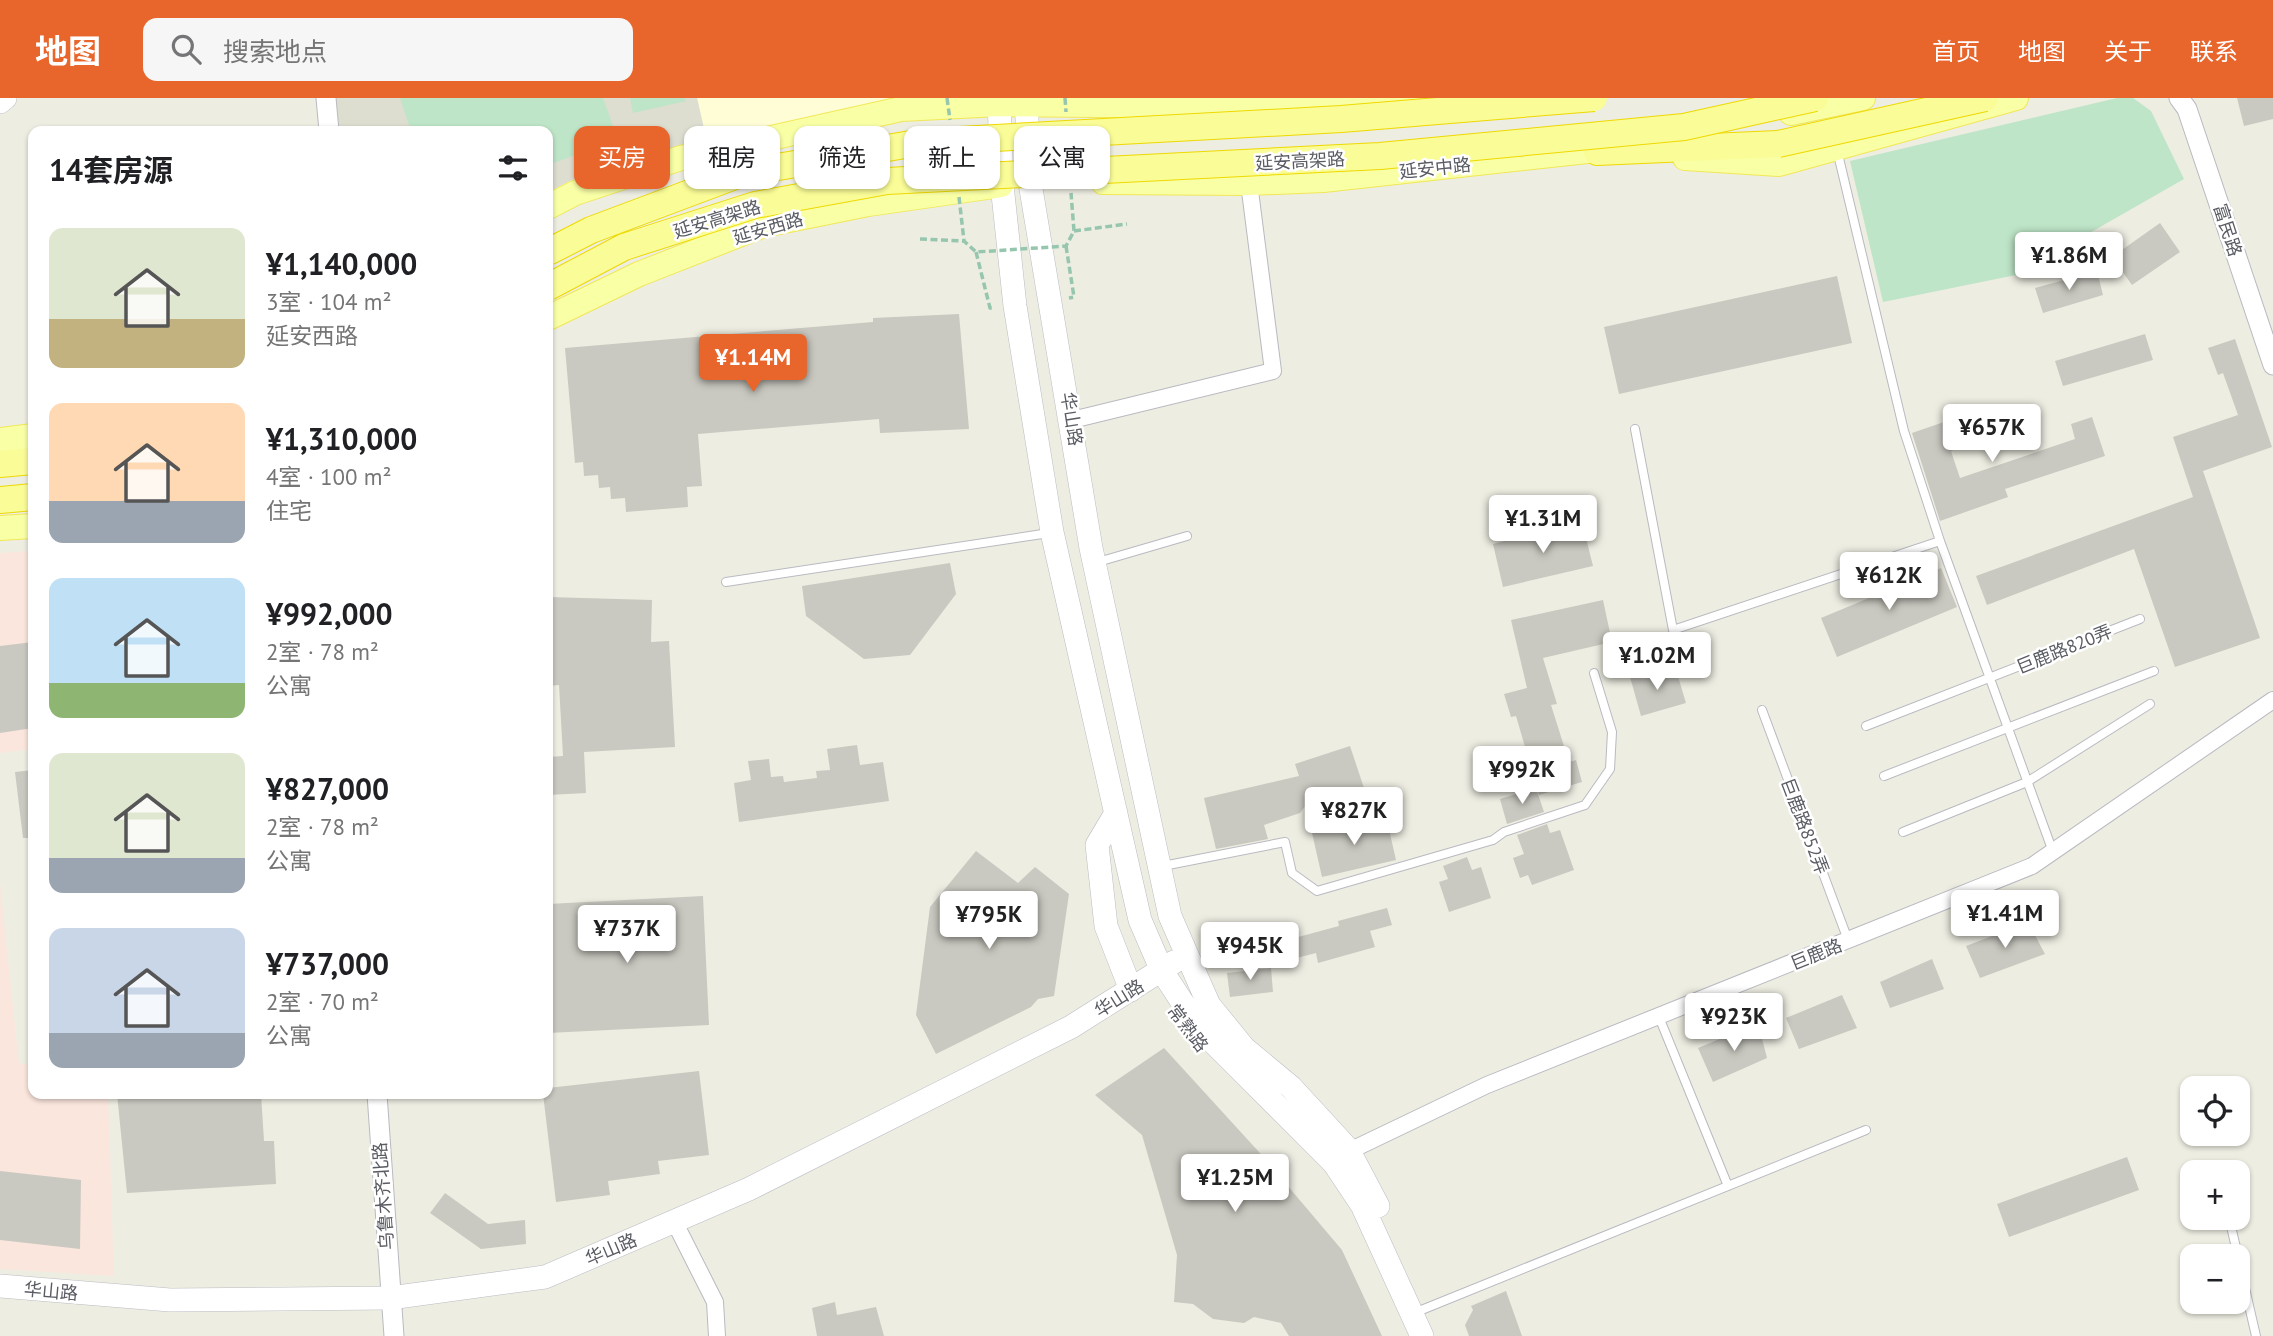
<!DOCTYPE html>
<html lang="zh">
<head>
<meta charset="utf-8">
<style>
	:root { --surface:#fff; --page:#f6f6f6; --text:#202124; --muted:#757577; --accent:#e8652c }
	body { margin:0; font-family:"PT Sans","Noto Sans SC",sans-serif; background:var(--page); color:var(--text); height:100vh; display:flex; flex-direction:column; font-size:26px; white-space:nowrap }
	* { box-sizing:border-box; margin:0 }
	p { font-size:23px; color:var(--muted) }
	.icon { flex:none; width:38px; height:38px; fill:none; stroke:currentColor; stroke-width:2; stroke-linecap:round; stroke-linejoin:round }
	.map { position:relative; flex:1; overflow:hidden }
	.sheet { position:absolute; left:28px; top:28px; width:525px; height:973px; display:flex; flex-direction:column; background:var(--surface); border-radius:14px; box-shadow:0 2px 5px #0004 }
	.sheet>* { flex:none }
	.top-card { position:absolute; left:574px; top:28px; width:665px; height:63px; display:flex; gap:14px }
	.fabs { position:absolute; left:2180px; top:978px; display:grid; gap:14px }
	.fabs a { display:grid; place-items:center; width:70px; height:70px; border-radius:14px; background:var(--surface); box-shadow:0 2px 5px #0004; font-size:35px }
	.price { position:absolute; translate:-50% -60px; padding:0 16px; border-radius:7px; background:#fff; color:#222; font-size:23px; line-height:46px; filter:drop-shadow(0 2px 4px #0008) }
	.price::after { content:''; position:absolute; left:50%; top:42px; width:21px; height:16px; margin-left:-10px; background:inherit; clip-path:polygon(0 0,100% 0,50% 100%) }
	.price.on { background:var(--accent); color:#fff }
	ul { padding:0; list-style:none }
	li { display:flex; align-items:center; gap:21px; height:175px; padding:0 21px }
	li span { display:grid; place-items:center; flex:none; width:196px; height:140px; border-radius:14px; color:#555 }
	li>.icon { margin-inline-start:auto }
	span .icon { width:84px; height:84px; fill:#fffc; stroke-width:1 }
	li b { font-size:30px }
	h2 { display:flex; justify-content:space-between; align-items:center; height:84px; padding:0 21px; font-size:30px }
	.pill { padding:0 24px; border-radius:14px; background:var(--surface); box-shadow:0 2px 5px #0004; font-size:24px; line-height:63px }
	.pill.on { background:var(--accent); color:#fff }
	header { display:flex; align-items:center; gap:42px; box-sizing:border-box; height:98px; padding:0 35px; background:var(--accent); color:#fff }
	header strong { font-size:33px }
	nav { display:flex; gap:38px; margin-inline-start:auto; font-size:24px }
	.search { width:490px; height:63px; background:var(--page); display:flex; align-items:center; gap:18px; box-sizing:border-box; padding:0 24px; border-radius:14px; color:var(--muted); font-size:26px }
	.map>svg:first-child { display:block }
	.commercial { fill:#fefdd6 }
	.education { fill:#ddddd0 }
	.medical { fill:#fbe6dd }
	.green { fill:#bee5c7 }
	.building { fill:#cac9c1 }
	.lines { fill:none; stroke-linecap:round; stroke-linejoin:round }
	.service-casing { stroke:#b9bac1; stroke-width:10 }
	.minor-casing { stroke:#b9bac1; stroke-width:18 }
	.tertiary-casing { stroke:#b9bac1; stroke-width:21 }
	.secondary-casing { stroke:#babcc3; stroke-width:24 }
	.primary-casing { stroke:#f1e857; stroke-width:26 }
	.trunk-casing { stroke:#eed901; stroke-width:28 }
	.path { stroke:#97c6af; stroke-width:3.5; stroke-dasharray:7 3.5; stroke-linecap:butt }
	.service { stroke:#fff; stroke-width:8 }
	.minor { stroke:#fff; stroke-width:16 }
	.tertiary { stroke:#fff; stroke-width:19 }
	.secondary { stroke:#fff; stroke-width:23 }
	.primary { stroke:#f9ffa5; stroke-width:24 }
	.trunk { stroke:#fafc97; stroke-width:26 }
	.trunk-bridge-casing { stroke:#eed901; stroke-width:28; stroke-linecap:butt }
	.path-bridge { stroke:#97c6af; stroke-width:3.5; stroke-dasharray:7 3.5; stroke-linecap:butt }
	.trunk-bridge { stroke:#fafc97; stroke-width:26 }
	.labels { text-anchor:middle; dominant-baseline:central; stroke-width:5; stroke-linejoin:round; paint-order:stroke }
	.street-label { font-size:18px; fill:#5a5c63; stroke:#fff }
</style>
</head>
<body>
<header>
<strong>地图</strong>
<div class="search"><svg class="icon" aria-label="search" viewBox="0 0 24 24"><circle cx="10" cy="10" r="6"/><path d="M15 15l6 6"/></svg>搜索地点</div>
<nav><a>首页</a><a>地图</a><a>关于</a><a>联系</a></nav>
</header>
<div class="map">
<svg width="2273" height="1238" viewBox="0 0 2273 1238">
	<rect width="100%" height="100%" fill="#edede2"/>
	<path class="commercial" d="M 697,0 L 948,0 L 707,44 Z"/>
	<path class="education" d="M 335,0 L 697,0 L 707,44 L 587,74 L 548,94 L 548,33 L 338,33 Z"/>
	<path class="medical" d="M 33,453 L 33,651 L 0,655 L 0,455 Z
		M 0,785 L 19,966 L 33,966 L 33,996 L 108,996 L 114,1178 L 0,1171 Z"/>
	<path class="green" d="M 400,0 L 603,0 L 618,42 L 548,67 L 548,33 L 411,33 Z
		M 630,0 L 685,0 L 686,3 L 633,15 Z
		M 2117,0 L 2133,0 L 2151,13 L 2184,81 L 2016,177 L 1883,204 L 1850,63 Z"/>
	<path class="building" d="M 2237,0 L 2273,0 L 2273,21 L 2244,28 Z
		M 2160,125 L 2180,154 L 2132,187 L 2112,159 Z
		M 2097,173 L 2103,197 L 2043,215 L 2035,190 Z
		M 1837,178 L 1852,245 L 1619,296 L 1604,229 Z
		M 959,216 L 969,331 L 880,335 L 879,321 L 698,336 L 702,388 L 687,389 L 688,409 L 626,414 L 625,400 L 611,401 L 610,389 L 599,390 L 598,377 L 584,378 L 583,364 L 575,365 L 565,250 L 873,224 L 873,220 Z
		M 2145,236 L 2153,262 L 2063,288 L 2055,263 Z
		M 2235,241 L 2272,349 L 2203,373 L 2260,540 L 2175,569 L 2134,451 L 1987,507 L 1976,478 L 2193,399 L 2173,339 L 2238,317 L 2223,275 L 2218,277 L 2208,250 Z
		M 1973,314 L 1983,341 L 1951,353 L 1960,380 L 2075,341 L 2071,326 L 2092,319 L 2105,358 L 2005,391 L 2008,399 L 1940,423 L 1912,335 Z
		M 1582,424 L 1593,468 L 1503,489 L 1493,446 Z
		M 950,465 L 956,496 L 910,557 L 864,561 L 806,518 L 802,488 Z
		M 1941,470 L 1957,509 L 1837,559 L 1821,520 Z
		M 548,499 L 652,502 L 651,544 L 669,543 L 675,649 L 584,654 L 586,695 L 548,697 L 548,659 L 563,658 L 559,587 L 548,588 Z
		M 1603,502 L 1612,544 L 1543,560 L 1557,606 L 1551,607 L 1569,664 L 1576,662 L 1582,684 L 1539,697 L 1516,618 L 1511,619 L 1504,596 L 1527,590 L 1511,522 Z
		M 33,544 L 33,630 L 0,635 L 0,548 Z
		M 1660,571 L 1662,579 L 1677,575 L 1686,605 L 1641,618 L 1630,579 Z
		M 857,647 L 860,667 L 883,664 L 889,703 L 739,724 L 734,685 L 751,682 L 748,663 L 769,661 L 771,679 L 783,678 L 784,684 L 817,680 L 816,673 L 830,672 L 827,651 Z
		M 1350,648 L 1365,693 L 1307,713 L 1306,707 L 1300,715 L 1264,727 L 1268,741 L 1216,751 L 1204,700 L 1299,678 L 1295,666 Z
		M 33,672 L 33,740 L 23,740 L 15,674 Z
		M 1536,690 L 1544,714 L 1507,726 L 1500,701 Z
		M 1386,718 L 1396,762 L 1322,779 L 1312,735 Z
		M 1547,726 L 1550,735 L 1560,732 L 1574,772 L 1532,787 L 1528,777 L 1520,780 L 1513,760 L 1524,756 L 1517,737 Z
		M 976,753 L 1018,785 L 1035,769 L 1069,796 L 1054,898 L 1038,901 L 1031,909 L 936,956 L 916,917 L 930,809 Z
		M 1467,759 L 1472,772 L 1481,769 L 1491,800 L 1449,814 L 1439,784 L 1448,781 L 1443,768 Z
		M 703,798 L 709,927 L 548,935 L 548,806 Z
		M 1387,810 L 1392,827 L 1370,833 L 1375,849 L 1318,865 L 1316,855 L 1281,864 L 1276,845 L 1339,828 L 1338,823 Z
		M 2028,824 L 2045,856 L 1980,880 L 1966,848 Z
		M 1932,861 L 1944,891 L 1890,910 L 1880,884 Z
		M 1271,870 L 1273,894 L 1230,899 L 1227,875 Z
		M 1842,897 L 1857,930 L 1799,951 L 1786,920 Z
		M 1758,925 L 1767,960 L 1713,984 L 1698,950 Z
		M 1164,950 L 1259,1054 L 1342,1152 L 1382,1238 L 1289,1238 L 1281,1225 L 1254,1219 L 1244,1225 L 1213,1221 L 1193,1206 L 1174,1204 L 1177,1157 L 1142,1037 L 1095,997 Z
		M 699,973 L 709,1057 L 658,1063 L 660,1076 L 608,1083 L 610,1097 L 556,1104 L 543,996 L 548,996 L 548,990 Z
		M 117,996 L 261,996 L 264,1043 L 274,1043 L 276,1086 L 127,1095 Z
		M 2127,1059 L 2139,1092 L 2009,1139 L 1997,1106 Z
		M 0,1073 L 81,1082 L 80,1151 L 0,1142 Z
		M 445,1095 L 488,1126 L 525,1122 L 526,1146 L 481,1151 L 430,1115 Z
		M 1506,1193 L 1522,1238 L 1469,1238 L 1465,1227 L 1473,1212 L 1471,1208 Z
		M 835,1204 L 837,1217 L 876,1209 L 884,1238 L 817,1238 L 812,1210 Z"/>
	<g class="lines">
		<defs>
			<path id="service" d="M 1635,331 L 1673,532 L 1940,443 L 1904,333 L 1837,52
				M 1940,443 L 2053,754
				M 1098,464 L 1187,438
				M 726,484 L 1049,435
				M 1762,612 L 1848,842
				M 1866,628 L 2140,521
				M 1884,678 L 2154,573
				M 1903,734 L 2027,684 L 2150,606
				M 1163,768 L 1285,744 L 1292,775 L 1317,793 L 1493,742 L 1504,734 L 1585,707 L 1610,671 L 1612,634 L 1594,575
				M 1659,919 L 1728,1088
				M 2229,1120 L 2238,1158
				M 2238,1160 L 2256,1238
				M 1414,1215 L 1866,1032"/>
			<path id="minor" d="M 1072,322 L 1273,273 L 1249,85
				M 1343,1056 L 1487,987 L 2032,768 L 2273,602
				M 674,1123 L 715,1204 L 717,1238"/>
			<path id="tertiary" d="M 326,0 L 329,33
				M 2179,0 L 2187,11 L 2273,267
				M 377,996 L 394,1238"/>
			<path id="secondary" d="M 999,0 L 1002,87 L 1015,208 L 1052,434 L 1140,822 L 1162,873 L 1199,930 L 1334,1065 L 1362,1107 L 1422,1238
				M 1026,0 L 1030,85 L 1091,450 L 1170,818 L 1209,907 L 1244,950 L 1291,989 L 1348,1051 L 1378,1108
				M 0,4 L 5,0
				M 1116,715 L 1097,747 L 1106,828 L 1131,892
				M 0,1188 L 170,1202 L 390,1200 L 545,1179 L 749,1091 L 1071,929 L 1174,864"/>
			<path id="primary" d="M 1791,15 L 1863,0
				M 1685,60 L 1779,66 L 2016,0
				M 1103,84 L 1249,85 L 1323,82 L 1615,50
				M 548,109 L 575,95 L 681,60 L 901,11 L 999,6 L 1313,9 L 1407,3
				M 548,220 L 639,176 L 764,127 L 868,106 L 1001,87
				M 0,342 L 33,338
				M 0,430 L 33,428"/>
			<path id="trunk" d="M 1597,54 L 1778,46
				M 0,366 L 33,363
				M 0,402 L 33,399"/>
		</defs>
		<use href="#service" class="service-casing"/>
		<use href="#minor" class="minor-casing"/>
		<use href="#tertiary" class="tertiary-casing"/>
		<use href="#secondary" class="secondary-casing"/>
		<use href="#primary" class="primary-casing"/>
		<use href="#trunk" class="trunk-casing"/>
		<path class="path" d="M 1074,133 L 1127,126
			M 920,141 L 964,143
			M 1066,148 L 1074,199 L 1069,200
			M 976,154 L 990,210 L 995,210"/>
		<use href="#service" class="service"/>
		<use href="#minor" class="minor"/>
		<use href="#tertiary" class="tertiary"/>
		<use href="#secondary" class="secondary"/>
		<use href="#primary" class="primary"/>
		<use href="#trunk" class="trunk"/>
		<defs>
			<path id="trunk-bridge" d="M 1778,46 L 1985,0
				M 548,154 L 591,132 L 743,75 L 922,44 L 1341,21 L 1594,0
				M 548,189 L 624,149 L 755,107 L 887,83 L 1380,58 L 1684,29 L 1815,0"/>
		</defs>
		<use href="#trunk-bridge" class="trunk-bridge-casing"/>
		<path class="path-bridge" d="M 947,0 L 950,22
			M 1065,0 L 1066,14
			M 959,99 L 964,143 L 976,154 L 1066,148 L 1074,133 L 1071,95"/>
		<use href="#trunk-bridge" class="trunk-bridge"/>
	</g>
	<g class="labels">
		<g class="street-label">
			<text transform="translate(1300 63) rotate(-3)">延安高架路</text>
			<text transform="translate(1435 70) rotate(-6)">延安中路</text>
			<text transform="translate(717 121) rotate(-17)">延安高架路</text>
			<text transform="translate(768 130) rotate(-16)">延安西路</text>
			<text transform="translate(2228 132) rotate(72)">富民路</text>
			<text transform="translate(1072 321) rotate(81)">华山路</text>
			<text transform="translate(2064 551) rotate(-22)">巨鹿路820弄</text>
			<text transform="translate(1805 728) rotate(69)">巨鹿路852弄</text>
			<text transform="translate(1816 856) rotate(-22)">巨鹿路</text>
			<text transform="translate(1119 900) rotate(-32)">华山路</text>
			<text transform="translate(1188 930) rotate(53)">常熟路</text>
			<text transform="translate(383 1098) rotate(-94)">乌鲁木齐北路</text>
			<text transform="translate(611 1151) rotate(-23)">华山路</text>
			<text transform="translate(51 1193) rotate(5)">华山路</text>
		</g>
	</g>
</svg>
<div class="fabs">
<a><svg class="icon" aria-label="locate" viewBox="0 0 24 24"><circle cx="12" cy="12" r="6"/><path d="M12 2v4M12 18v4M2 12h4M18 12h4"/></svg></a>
<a>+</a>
<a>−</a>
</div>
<b class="price" style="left:2069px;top:194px">¥1.86M</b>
<b class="price on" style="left:753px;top:296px">¥1.14M</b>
<b class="price" style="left:1992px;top:366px">¥657K</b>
<b class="price" style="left:1543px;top:457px">¥1.31M</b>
<b class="price" style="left:1889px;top:514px">¥612K</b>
<b class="price" style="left:1657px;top:594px">¥1.02M</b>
<b class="price" style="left:1522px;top:708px">¥992K</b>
<b class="price" style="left:1354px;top:749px">¥827K</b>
<b class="price" style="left:2005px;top:852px">¥1.41M</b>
<b class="price" style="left:989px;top:853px">¥795K</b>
<b class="price" style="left:627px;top:867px">¥737K</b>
<b class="price" style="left:1250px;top:884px">¥945K</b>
<b class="price" style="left:1734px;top:955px">¥923K</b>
<b class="price" style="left:1235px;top:1116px">¥1.25M</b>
<div class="top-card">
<a class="pill on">买房</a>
<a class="pill">租房</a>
<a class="pill">筛选</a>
<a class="pill">新上</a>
<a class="pill">公寓</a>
</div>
<section class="sheet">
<h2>14套房源<svg class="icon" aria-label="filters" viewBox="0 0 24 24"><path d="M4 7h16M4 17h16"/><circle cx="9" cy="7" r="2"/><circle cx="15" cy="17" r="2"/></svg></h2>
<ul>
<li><span style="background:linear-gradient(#dfe7d0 65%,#c2b280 0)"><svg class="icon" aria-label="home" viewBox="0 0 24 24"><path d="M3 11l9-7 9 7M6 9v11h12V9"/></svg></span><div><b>¥1,140,000</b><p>3室 · 104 m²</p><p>延安西路</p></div></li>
<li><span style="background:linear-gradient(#ffd9b3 70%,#9aa5b1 0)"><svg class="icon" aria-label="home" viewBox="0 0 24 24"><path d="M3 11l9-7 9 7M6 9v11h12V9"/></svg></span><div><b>¥1,310,000</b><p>4室 · 100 m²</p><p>住宅</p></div></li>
<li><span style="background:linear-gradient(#bfe0f5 75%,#8fb573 0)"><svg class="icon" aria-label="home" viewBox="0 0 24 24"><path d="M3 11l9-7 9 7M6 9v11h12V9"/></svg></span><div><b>¥992,000</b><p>2室 · 78 m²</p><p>公寓</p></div></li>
<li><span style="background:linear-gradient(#dfe7d0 75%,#9aa5b1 0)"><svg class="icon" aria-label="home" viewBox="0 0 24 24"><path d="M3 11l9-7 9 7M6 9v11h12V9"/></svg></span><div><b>¥827,000</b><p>2室 · 78 m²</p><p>公寓</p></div></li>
<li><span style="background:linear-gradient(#c9d6e8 75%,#9aa5b1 0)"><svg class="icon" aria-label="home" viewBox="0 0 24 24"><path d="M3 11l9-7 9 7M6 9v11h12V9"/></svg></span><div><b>¥737,000</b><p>2室 · 70 m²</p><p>公寓</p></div></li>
</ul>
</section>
</div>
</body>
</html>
